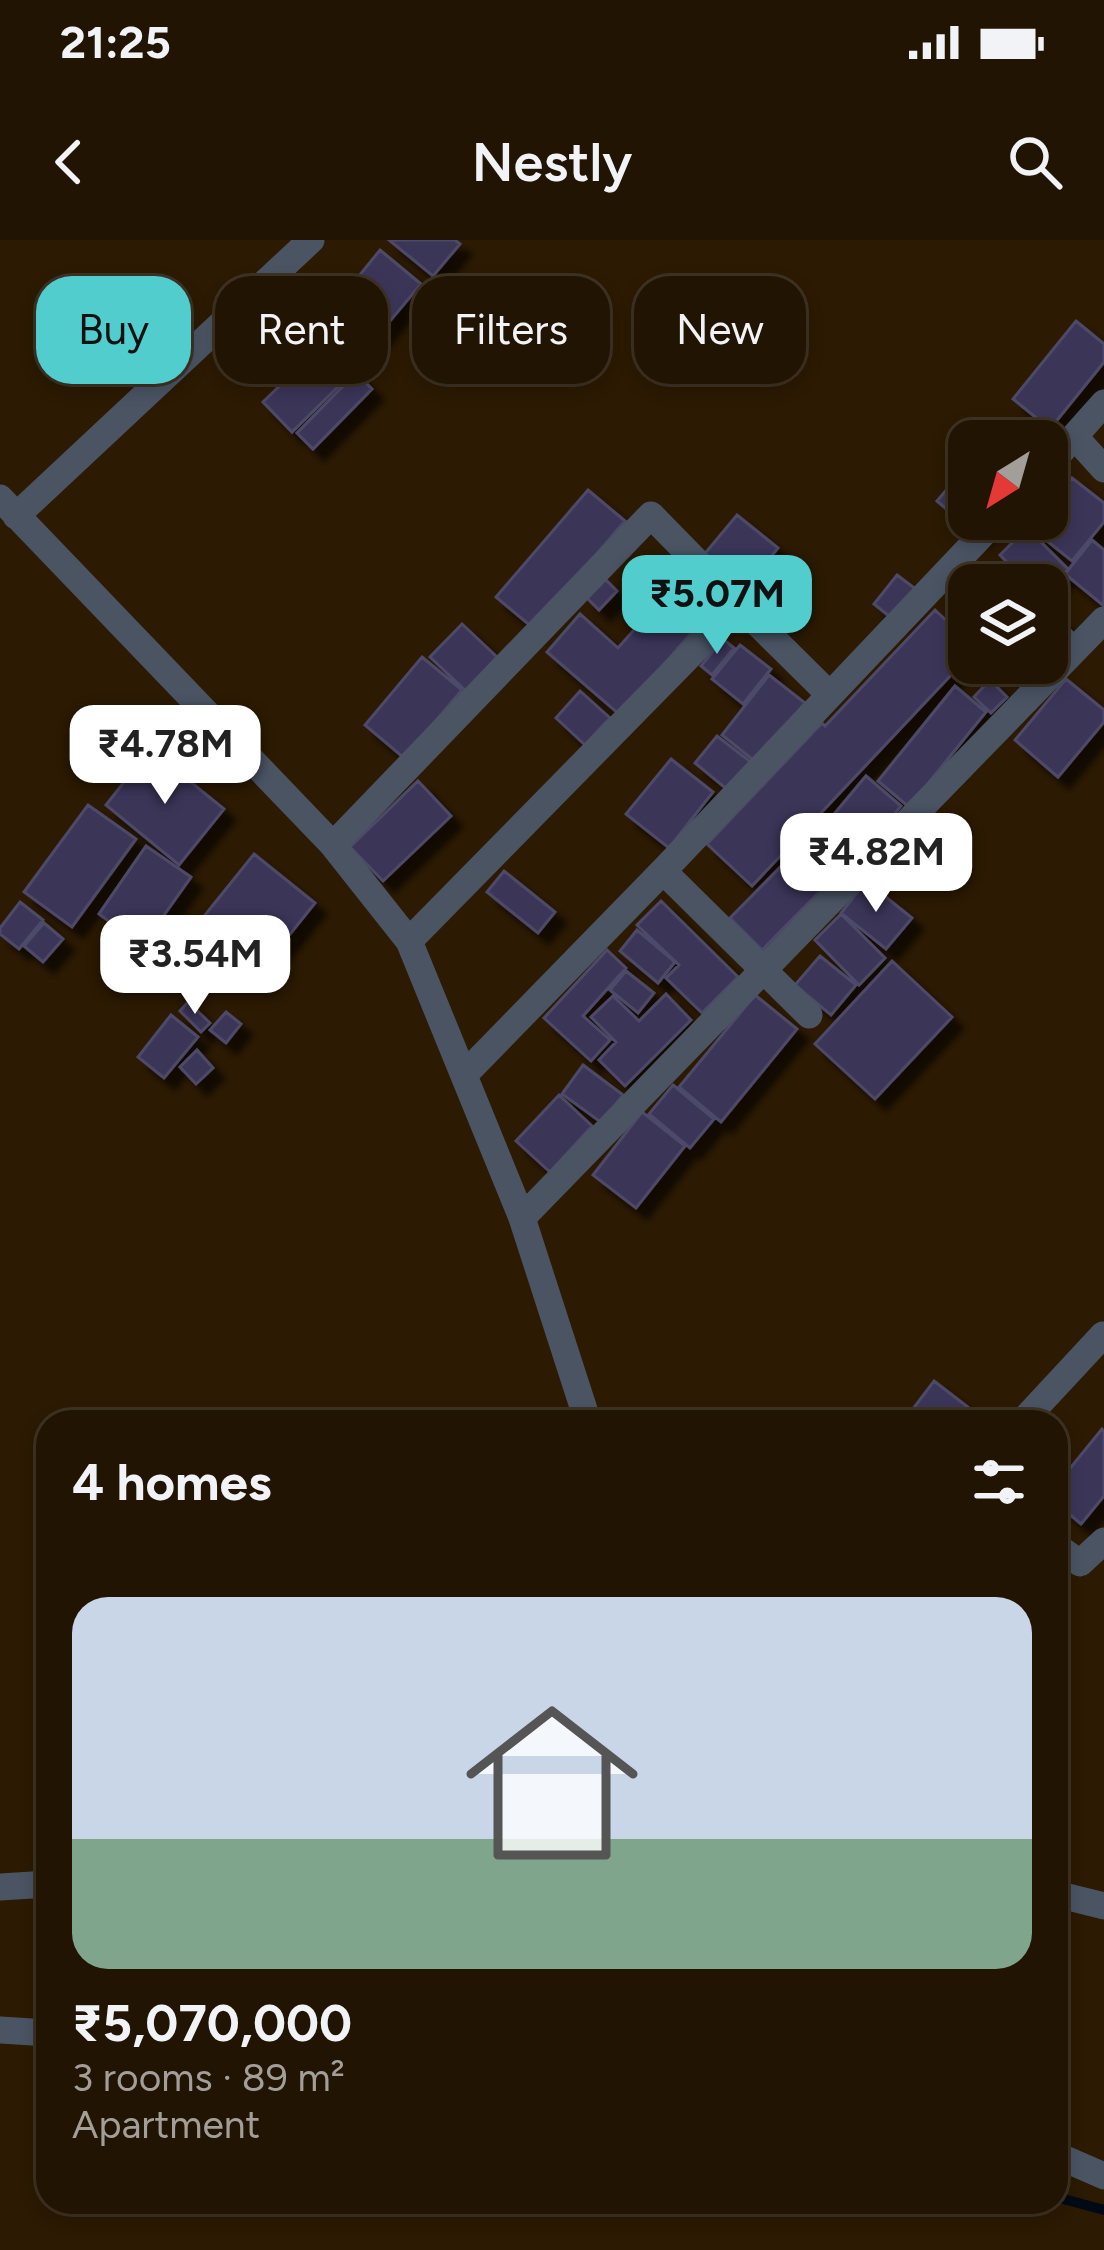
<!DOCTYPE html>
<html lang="en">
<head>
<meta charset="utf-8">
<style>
	:root { --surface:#211402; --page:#291d0c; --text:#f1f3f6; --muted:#a29e99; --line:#3e3324; --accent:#52cdcd }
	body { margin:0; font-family:Figtree,sans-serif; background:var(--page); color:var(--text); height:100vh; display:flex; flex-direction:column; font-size:45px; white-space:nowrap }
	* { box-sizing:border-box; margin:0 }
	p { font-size:39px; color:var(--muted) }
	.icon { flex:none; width:66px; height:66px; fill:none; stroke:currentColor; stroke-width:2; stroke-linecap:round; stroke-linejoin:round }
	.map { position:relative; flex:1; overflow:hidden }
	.side { position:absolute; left:36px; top:1170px; width:1032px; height:804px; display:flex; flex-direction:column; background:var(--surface); border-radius:36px; box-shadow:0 6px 18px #0003,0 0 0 3px var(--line) }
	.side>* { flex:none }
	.top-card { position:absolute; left:36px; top:36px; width:1032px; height:108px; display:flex; gap:24px }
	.needle { width:78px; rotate:217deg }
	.tools { position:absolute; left:948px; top:180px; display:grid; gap:24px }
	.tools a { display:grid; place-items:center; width:120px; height:120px; border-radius:24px; background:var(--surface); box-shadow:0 6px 18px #0003,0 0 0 3px var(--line); font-size:60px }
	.price { position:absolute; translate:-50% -102px; padding:0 27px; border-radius:24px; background:#fff; color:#222; font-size:39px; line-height:78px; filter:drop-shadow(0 3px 6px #0008) }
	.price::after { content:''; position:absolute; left:50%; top:72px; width:36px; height:27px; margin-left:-18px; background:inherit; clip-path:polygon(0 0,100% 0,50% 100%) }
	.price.current { background:var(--accent); color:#111 }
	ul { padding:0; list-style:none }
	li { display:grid; align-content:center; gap:24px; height:636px; padding:0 36px }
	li+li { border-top:3px solid var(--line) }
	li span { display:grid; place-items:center; height:372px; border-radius:36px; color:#555 }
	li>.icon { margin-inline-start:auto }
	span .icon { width:216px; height:216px; fill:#fffc; stroke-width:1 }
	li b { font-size:51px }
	h2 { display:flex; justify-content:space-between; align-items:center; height:144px; padding:0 36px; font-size:51px }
	.chip { padding:0 42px; border-radius:36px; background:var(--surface); box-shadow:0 6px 18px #0003,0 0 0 3px var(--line); font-size:42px; line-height:108px }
	.chip.current { background:var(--accent); color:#111 }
	.status { display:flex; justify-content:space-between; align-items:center; height:84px; padding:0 60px; background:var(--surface); direction:ltr }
	.status svg { height:33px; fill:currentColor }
	header { display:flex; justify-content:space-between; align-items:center; height:156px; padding:0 36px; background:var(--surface); font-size:54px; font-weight:600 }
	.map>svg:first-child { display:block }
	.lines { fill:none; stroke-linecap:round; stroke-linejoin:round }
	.stream { stroke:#000a15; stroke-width:10 }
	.building { fill:#3a3558; stroke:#4d4a67; stroke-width:3; filter:url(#shadow) }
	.minor { stroke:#4a5463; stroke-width:27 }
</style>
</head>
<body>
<div class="status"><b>21:25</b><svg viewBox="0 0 49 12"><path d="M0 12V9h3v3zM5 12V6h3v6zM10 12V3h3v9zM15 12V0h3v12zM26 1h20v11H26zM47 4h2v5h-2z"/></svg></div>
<header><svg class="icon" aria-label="back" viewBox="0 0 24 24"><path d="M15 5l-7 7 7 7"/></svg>Nestly<svg class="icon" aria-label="search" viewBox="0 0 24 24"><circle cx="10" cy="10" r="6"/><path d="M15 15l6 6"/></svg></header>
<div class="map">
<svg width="1104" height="2010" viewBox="0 0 1104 2010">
	<defs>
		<filter id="shadow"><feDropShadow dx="11" dy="11" stdDeviation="3" flood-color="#0009"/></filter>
	</defs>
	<rect width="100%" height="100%" fill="#2c1a02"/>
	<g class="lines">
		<path class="stream" d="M 1056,1957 L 1104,1970"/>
	</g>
	<path class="building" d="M 389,0 L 455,0 L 460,4 L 433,36 Z
		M 380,10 L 421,44 L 364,112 L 324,79 Z
		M 1076,81 L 1104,104 L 1104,122 L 1050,189 L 1013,159 Z
		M 327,100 L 356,129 L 292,192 L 263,162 Z
		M 356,133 L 372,149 L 313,209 L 297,193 Z
		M 1011,179 L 1027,191 L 1020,201 L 996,201 Z
		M 964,229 L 969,234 L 969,279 L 992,279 L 978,296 L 937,261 Z
		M 1072,238 L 1104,263 L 1104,282 L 1072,321 L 1032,289 L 1039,279 L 1047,279 L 1047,269 Z
		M 588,250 L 625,281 L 533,388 L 496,357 Z
		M 737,275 L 778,308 L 743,351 L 702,317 Z
		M 1027,288 L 1068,329 L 1047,350 L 1047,345 L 1029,345 L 1000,315 Z
		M 1092,300 L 1104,310 L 1104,366 L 1065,334 Z
		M 897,335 L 917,350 L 894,380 L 874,364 Z
		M 680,338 L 714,367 L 620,475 L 547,412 L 580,374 L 618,408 Z
		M 605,339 L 617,351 L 599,370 L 586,357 Z
		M 1047,367 L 1073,393 L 1047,418 Z
		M 935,370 L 969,402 L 969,416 L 752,646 L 707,604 L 822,483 L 825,486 Z
		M 462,384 L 497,417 L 466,451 L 430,417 Z
		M 723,399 L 734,408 L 712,435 L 701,426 Z
		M 740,405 L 771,429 L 743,464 L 712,439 Z
		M 422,417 L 462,450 L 404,518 L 365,485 Z
		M 997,423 L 1042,423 L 1019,445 Z
		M 769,435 L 805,463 L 757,523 L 722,495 Z
		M 1066,439 L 1104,470 L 1104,482 L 1058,537 L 1015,500 Z
		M 990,440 L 1007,457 L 991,473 L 974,457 Z
		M 955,446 L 986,472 L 909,567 L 878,541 Z
		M 580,451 L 610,478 L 585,505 L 556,478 Z
		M 717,496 L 752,523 L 729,551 L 695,523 Z
		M 150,509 L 224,569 L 179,625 L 106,565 Z
		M 671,519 L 713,552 L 669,608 L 626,574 Z
		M 866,536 L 901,566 L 856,620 L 820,591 Z
		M 418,541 L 451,576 L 383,641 L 350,607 Z
		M 88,565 L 136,599 L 72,687 L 24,652 Z
		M 815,592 L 847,624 L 762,710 L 730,678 Z
		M 146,606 L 191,637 L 142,706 L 99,674 Z
		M 254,614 L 315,663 L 258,734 L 197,685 Z
		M 504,631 L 555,672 L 538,693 L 487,652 Z
		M 866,641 L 912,678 L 886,709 L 841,673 Z
		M 661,661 L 738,737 L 702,773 L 666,738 L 679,725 L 637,685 Z
		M 20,662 L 43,680 L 19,709 L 0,694 L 0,688 Z
		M 841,674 L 885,718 L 859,745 L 815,700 Z
		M 44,683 L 63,699 L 43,722 L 24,706 Z
		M 637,690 L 675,722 L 658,743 L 620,711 Z
		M 607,710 L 626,728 L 583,776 L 610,800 L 591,821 L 544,778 Z
		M 820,716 L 856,745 L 831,775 L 795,745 Z
		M 892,721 L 952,777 L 875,859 L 815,804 Z
		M 626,731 L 654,753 L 638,773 L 610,750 Z
		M 666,754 L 691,780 L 625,846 L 599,820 L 616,802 L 591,777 L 613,756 L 639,781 Z
		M 755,755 L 797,789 L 721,882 L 679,847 Z
		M 188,762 L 210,783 L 201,792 L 180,771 Z
		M 226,772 L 241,784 L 226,803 L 210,790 Z
		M 171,775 L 198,797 L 164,838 L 138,817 Z
		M 197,810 L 213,828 L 196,844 L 180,827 Z
		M 583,825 L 623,855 L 602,883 L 562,854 Z
		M 673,845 L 714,879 L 690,908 L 649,874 Z
		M 559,855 L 592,886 L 550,932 L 516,901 Z
		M 642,872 L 685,906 L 636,968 L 593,935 Z
		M 934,1141 L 973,1171 L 965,1182 L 903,1182 Z
		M 1102,1189 L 1104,1191 L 1104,1256 L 1081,1284 L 1056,1263 L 1056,1240 L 1059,1242 Z"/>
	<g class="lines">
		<path class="minor" d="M 1075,197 L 1104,229
			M 1047,227 L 1104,163
			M 0,258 L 333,605 L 409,701 L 522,978 L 588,1182
			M 16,276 L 311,0
			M 333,605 L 651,275 L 739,365
			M 663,631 L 809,775
			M 409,701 L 739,365 L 830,455
			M 464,835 L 663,631 L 997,279
			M 522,978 L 1104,380
			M 1022,1182 L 1103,1095
			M 1056,1306 L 1080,1323 L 1104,1301
			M 0,1647 L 48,1644
			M 1056,1654 L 1104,1666
			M 0,1790 L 48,1793
			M 1056,1915 L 1104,1936"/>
	</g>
</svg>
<div class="tools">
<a><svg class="needle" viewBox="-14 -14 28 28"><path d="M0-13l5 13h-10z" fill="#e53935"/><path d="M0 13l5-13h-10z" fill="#a29e99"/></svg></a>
<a><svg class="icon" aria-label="layers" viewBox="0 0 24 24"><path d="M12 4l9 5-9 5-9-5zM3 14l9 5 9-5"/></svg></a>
</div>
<b class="price current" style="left:717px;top:417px">₹5.07M</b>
<b class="price" style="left:165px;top:567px">₹4.78M</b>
<b class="price" style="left:876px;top:675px">₹4.82M</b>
<b class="price" style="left:195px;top:777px">₹3.54M</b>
<div class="top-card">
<a class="chip current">Buy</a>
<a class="chip">Rent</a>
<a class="chip">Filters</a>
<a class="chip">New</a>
</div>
<section class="side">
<h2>4 homes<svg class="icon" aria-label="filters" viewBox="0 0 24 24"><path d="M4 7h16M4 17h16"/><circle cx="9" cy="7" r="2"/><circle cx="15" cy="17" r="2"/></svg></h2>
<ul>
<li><span style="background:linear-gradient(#c9d6e8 65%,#7fa58c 0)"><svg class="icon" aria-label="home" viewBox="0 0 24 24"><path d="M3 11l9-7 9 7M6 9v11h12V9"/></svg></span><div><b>₹5,070,000</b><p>3 rooms · 89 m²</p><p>Apartment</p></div></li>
</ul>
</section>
</div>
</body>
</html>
